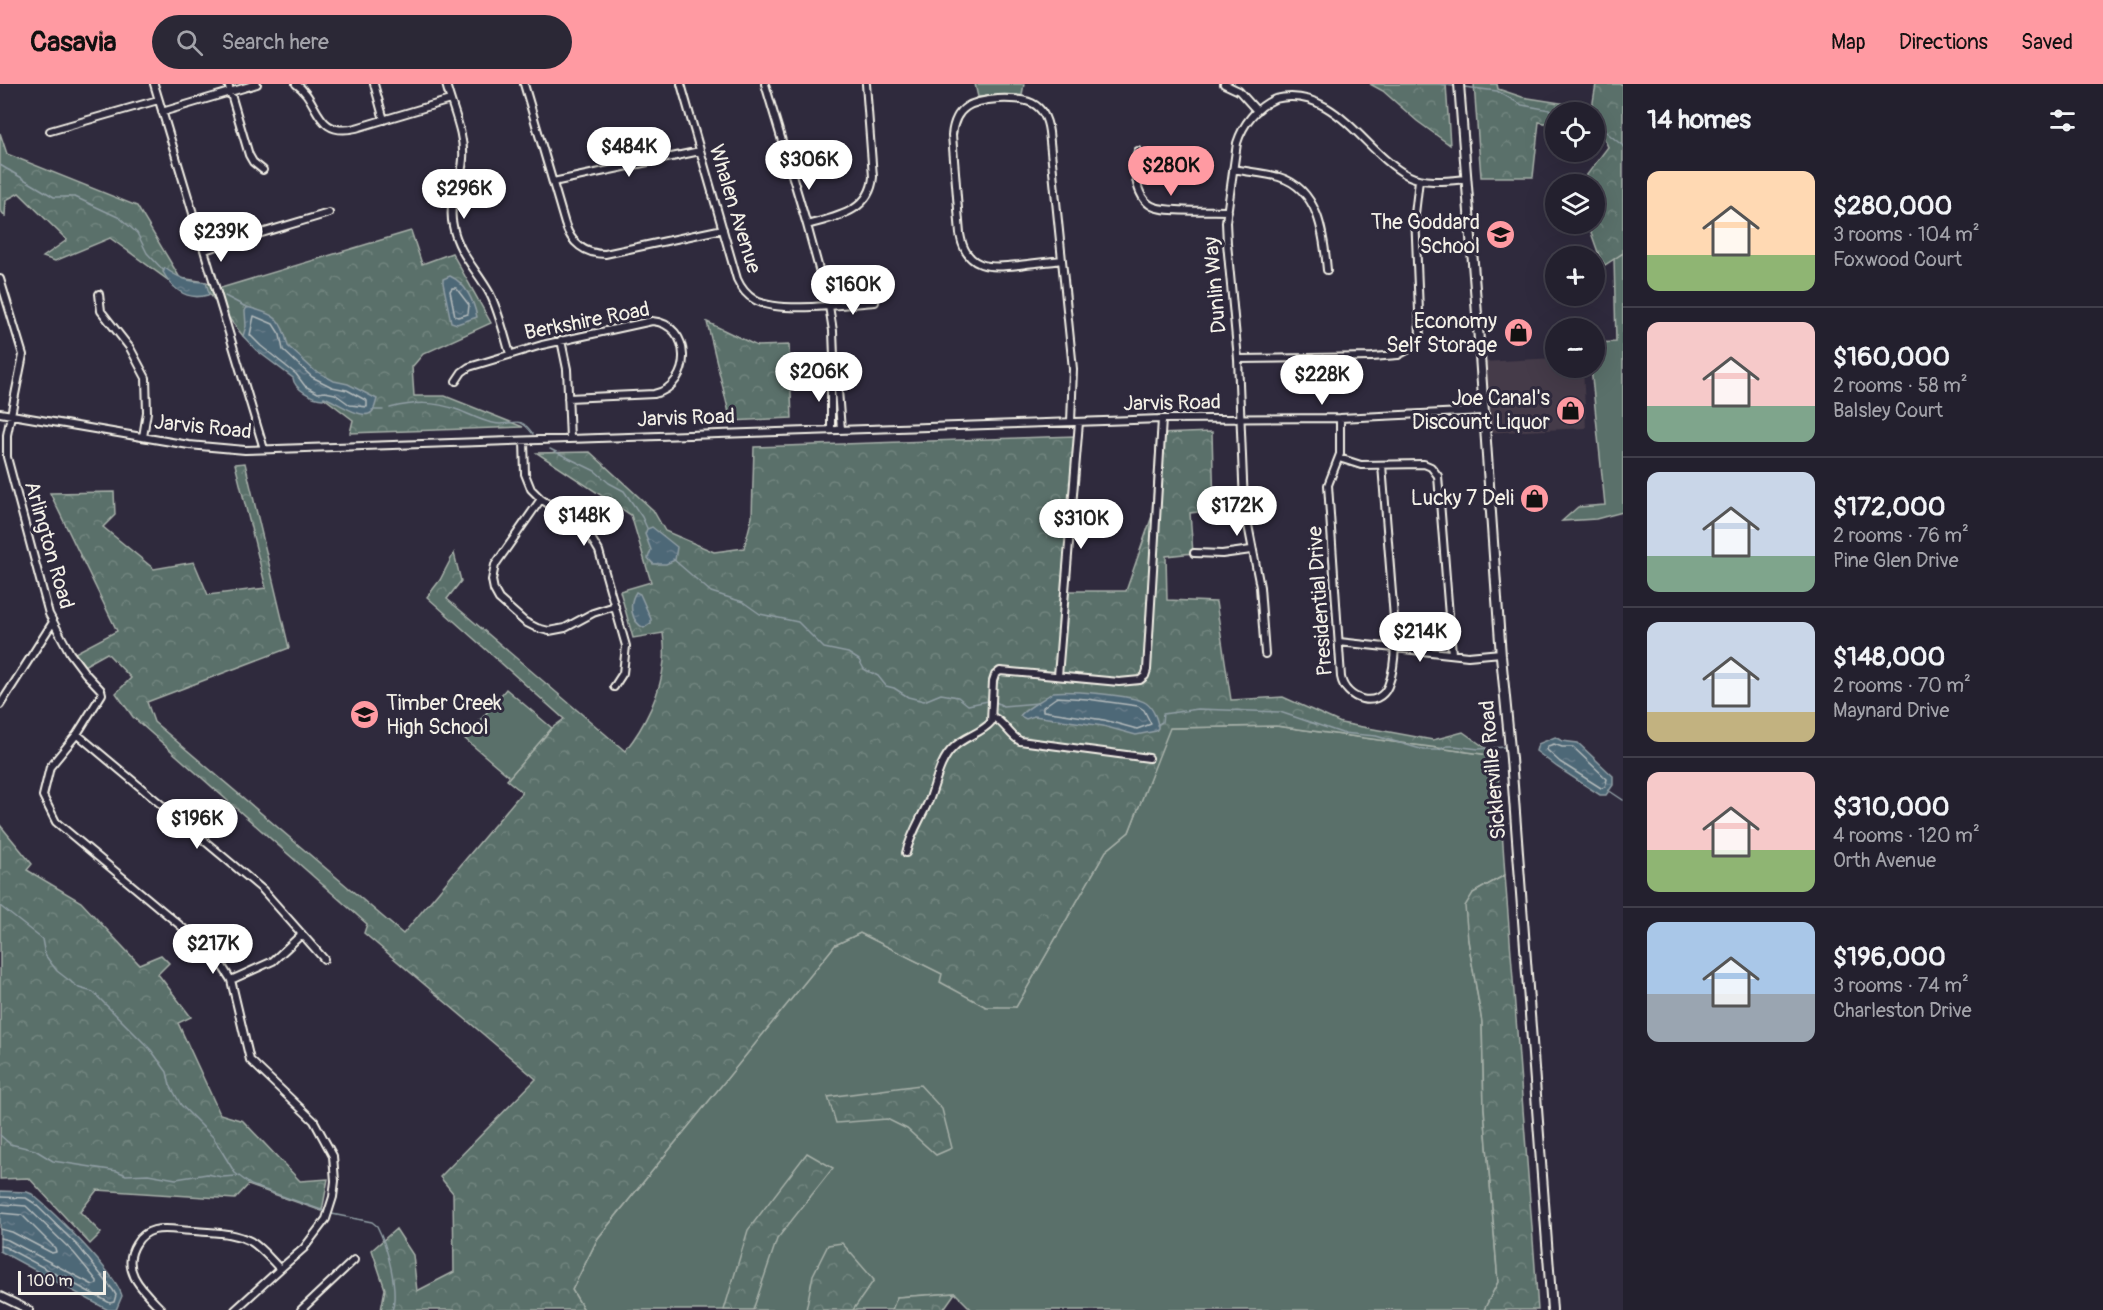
<!DOCTYPE html>
<html lang="en">
<head>
<meta charset="utf-8">
<style>
	:root { --surface:#23202e; --page:#2b2836; --text:#f1f3f6; --muted:#a3a3aa; --line:#403e4a; --accent:#ff9aa2 }
	body { margin:0; font-family:Pangolin,sans-serif; background:var(--page); color:var(--text); height:100vh; display:flex; flex-direction:column; font-size:22px; white-space:nowrap }
	* { box-sizing:border-box; margin:0 }
	p { font-size:20px; color:var(--muted) }
	.icon { flex:none; width:33px; height:33px; fill:none; stroke:currentColor; stroke-width:2; stroke-linecap:round; stroke-linejoin:round }
	.map { position:relative; flex:1; overflow:hidden }
	.side { display:flex; flex-direction:column; background:var(--surface); width:480px }
	.side>* { flex:none }
	.fabs { position:absolute; left:1545px; top:18px; display:grid; gap:12px }
	.fabs a { display:grid; place-items:center; width:60px; height:60px; border-radius:50%; background:var(--surface); box-shadow:0 6px 24px #0002,0 0 0 2px var(--line); font-size:30px }
	.scale { position:absolute; left:18px; bottom:15px; width:88px; box-sizing:border-box; padding-left:6px; border:3px solid #f4f1e8; border-top:0; font-size:16px; line-height:21px; white-space:nowrap; color:#f4f1e8; -webkit-text-stroke:4px #2f2a3d; paint-order:stroke }
	.price { position:absolute; translate:-50% -51px; padding:0 14px; border-radius:21px; background:#fff; color:#222; font-size:20px; line-height:39px; filter:drop-shadow(0 2px 3px #0008) }
	.price::after { content:''; position:absolute; left:50%; top:36px; width:18px; height:14px; margin-left:-9px; background:inherit; clip-path:polygon(0 0,100% 0,50% 100%) }
	.price.active { background:var(--accent); color:#111 }
	ul { padding:0; list-style:none }
	li { display:flex; align-items:center; gap:18px; height:150px; padding:0 24px }
	li+li { border-top:2px solid var(--line) }
	li span { display:grid; place-items:center; flex:none; width:168px; height:120px; border-radius:12px; color:#555 }
	li>.icon { margin-inline-start:auto }
	span .icon { width:72px; height:72px; fill:#fffc; stroke-width:1 }
	li b { font-size:26px }
	h2 { display:flex; justify-content:space-between; align-items:center; height:72px; padding:0 24px; font-size:26px }
	header { display:flex; align-items:center; gap:36px; box-sizing:border-box; height:84px; padding:0 30px; background:var(--accent); color:#111 }
	header strong { font-size:28px }
	nav { display:flex; gap:33px; margin-inline-start:auto; font-size:21px }
	.search { width:420px; height:54px; background:var(--page); display:flex; align-items:center; gap:15px; box-sizing:border-box; padding:0 21px; border-radius:33px; color:var(--muted); font-size:22px }
	main { display:flex; flex:1; min-height:0 }
	.map>svg:first-child { display:block }
	.built { fill:#443a48 }
	.grass { fill:#5a706a; stroke:#a7b0a9; stroke-width:1.5 }
	.forest { fill:url(#forest-crowns); stroke:#a7b0a9; stroke-width:1.5 }
	.water { fill:url(#water-ripples); stroke:#909ea4; stroke-width:1.5 }
	.lines { fill:none; stroke-linecap:round; stroke-linejoin:round }
	.shore { stroke:#b2babb; stroke-width:1.5 }
	.stream { stroke:#909ea4; stroke-width:1.5 }
	.minor-casing { stroke:#f4f1e8; stroke-width:10 }
	.major-casing { stroke:#f4f1e8; stroke-width:12 }
	.minor { stroke:#2f2a3d; stroke-width:6 }
	.major { stroke:#2f2a3d; stroke-width:8 }
	.labels { text-anchor:middle; dominant-baseline:central; stroke-width:6; stroke-linejoin:round; paint-order:stroke }
	.street-label { font-size:21px; fill:#f4f1e8; stroke:#2f2a3d }
	.poi-label { font-size:21px; fill:#f4f1e8; stroke:#2f2a3d; text-anchor:end }
</style>
</head>
<body>
<header>
<strong>Casavia</strong>
<div class="search"><svg class="icon" aria-label="search" viewBox="0 0 24 24"><circle cx="10" cy="10" r="6"/><path d="M15 15l6 6"/></svg>Search here</div>
<nav><a>Map</a><a>Directions</a><a>Saved</a></nav>
</header>
<main>
<div class="map">
<svg width="1623" height="1226" viewBox="0 0 1623 1226">
	<defs>
		<pattern id="forest-crowns" width="20" height="18" patternUnits="userSpaceOnUse" patternTransform="scale(1.5)"><rect width="20" height="18" fill="#5a706a"/><path d="M2 6a3 3 0 1 1 6 0M12 15a3 3 0 1 1 6 0" fill="none" stroke="#72857f"/></pattern>
		<pattern id="water-ripples" width="26" height="14" patternUnits="userSpaceOnUse" patternTransform="scale(1.5)"><rect width="26" height="14" fill="#4e6777"/><path d="M2 4q2-2 4 0t4 0M15 11q2-2 4 0t4 0" fill="none" stroke="#687d8a"/></pattern>
	</defs>
	<rect width="100%" height="100%" fill="#2f2a3d"/>
	<filter id="ink" filterUnits="userSpaceOnUse"><feTurbulence type="fractalNoise" baseFrequency=".0167" numOctaves="2"/><feDisplacementMap in="SourceGraphic" scale="12" xChannelSelector="R" yChannelSelector="G"/><feConvolveMatrix kernelMatrix="1 2 1 2 8 2 1 2 1" color-interpolation-filters="sRGB"/></filter>
	<g filter="url(#ink)">
		<path class="built" d="M 1555,274 L 1556,284 L 1583,284 L 1586,344 L 1485,349 L 1481,278 Z"/>
		<path class="grass" d="M 975,0 L 1024,0 L 1022,11 L 978,13 Z
			M 1623,169 L 1623,428 L 1596,435 L 1562,437 L 1578,423 L 1605,421 L 1591,284 L 1594,284 L 1595,259 L 1616,258 L 1614,174 Z
			M 506,605 L 552,644 L 510,693 L 465,655 Z
			M 1276,642 L 1497,672 L 1505,791 L 1473,809 L 1468,856 L 1482,938 L 1484,1024 L 1498,1198 L 1484,1226 L 972,1226 L 955,1209 L 897,1213 L 892,1226 L 584,1226 L 572,1206 L 598,1154 L 835,861 L 860,849 L 943,890 L 1016,923 L 1106,767 L 1129,748 L 1169,644 Z"/>
		<path class="forest" d="M 1370,0 L 1446,0 L 1450,61 L 1417,37 L 1383,7 Z
			M 1474,0 L 1497,0 L 1498,5 L 1522,13 L 1592,24 L 1596,0 L 1623,0 L 1623,169 L 1605,181 L 1600,174 L 1588,140 L 1594,140 L 1594,100 L 1582,100 L 1583,96 L 1608,63 L 1602,50 L 1595,48 L 1594,28 L 1556,28 L 1555,41 L 1539,38 L 1533,93 L 1481,93 Z
			M 0,49 L 7,70 L 137,122 L 180,194 L 206,198 L 221,204 L 411,147 L 422,180 L 452,169 L 491,239 L 423,270 L 412,283 L 414,312 L 445,312 L 523,343 L 350,349 L 353,336 L 243,252 L 209,209 L 179,204 L 110,154 L 55,177 L 43,173 L 67,156 L 19,109 L 6,116 L 5,132 L 0,126 Z
			M 707,238 L 757,262 L 789,261 L 792,334 L 731,337 Z
			M 1212,348 L 1214,426 L 1190,429 L 1193,469 L 1166,472 L 1167,516 L 1216,518 L 1231,616 L 1283,613 L 1341,639 L 1433,656 L 1463,648 L 1497,672 L 1276,642 L 1170,644 L 1129,748 L 1106,767 L 1016,923 L 986,923 L 940,898 L 942,890 L 860,849 L 835,861 L 598,1154 L 572,1206 L 584,1226 L 381,1226 L 385,1205 L 372,1166 L 396,1145 L 413,1171 L 417,1207 L 454,1188 L 453,1109 L 440,1093 L 536,995 L 364,849 L 367,840 L 133,633 L 116,609 L 131,594 L 107,569 L 82,583 L 73,570 L 117,547 L 50,409 L 114,408 L 115,431 L 103,443 L 154,485 L 194,478 L 208,511 L 266,504 L 235,380 L 245,379 L 289,564 L 147,618 L 154,638 L 403,850 L 522,708 L 507,696 L 552,644 L 564,635 L 427,513 L 440,496 L 454,469 L 461,497 L 447,515 L 625,667 C 645,642 661,609 664,577 C 665,568 664,558 663,549 L 633,554 L 620,507 L 651,498 L 631,431 L 537,369 L 590,368 L 653,426 L 665,447 L 714,468 L 744,464 L 752,433 L 754,363 L 1075,352 L 1066,507 L 1126,507 L 1152,432 L 1157,350 Z
			M 0,741 L 32,780 L 27,786 L 81,818 L 139,880 L 161,871 L 169,879 L 158,890 L 191,933 L 178,939 L 220,1030 L 243,1037 L 300,1097 L 328,1095 L 322,1127 L 248,1101 L 235,1115 L 97,1106 L 80,1128 L 101,1149 L 90,1160 L 29,1094 L 0,1095 Z
			M 1505,791 L 1534,1169 L 1538,1226 L 1484,1226 L 1498,1198 L 1484,1024 L 1482,938 L 1468,856 L 1465,822 L 1473,809 Z
			M 920,1001 L 942,1025 L 952,1064 L 936,1071 L 907,1045 L 887,1035 L 836,1039 L 828,1013 Z
			M 807,1069 L 833,1084 L 777,1155 L 753,1226 L 724,1226 L 748,1146 Z
			M 842,1159 L 874,1196 L 853,1226 L 806,1226 L 813,1191 L 828,1161 Z
			M 955,1209 L 943,1226 L 892,1226 L 897,1213 Z"/>
		<path class="water" d="M 165,184 C 178,194 189,198 206,198 L 209,209 L 208,211 C 187,217 173,206 163,188 Z
			M 450,192 C 466,199 474,218 477,233 L 457,240 L 451,238 L 443,199 L 443,195 Z
			M 247,223 C 275,230 282,234 288,262 L 316,288 L 318,288 L 334,297 L 348,300 L 377,315 C 376,319 374,326 372,328 C 363,338 334,316 324,313 L 323,315 C 313,315 294,305 293,294 L 256,266 L 243,252 L 246,242 L 245,227 Z
			M 652,443 L 677,463 L 675,476 L 666,480 L 653,480 L 648,474 L 651,466 L 645,450 L 647,445 Z
			M 636,508 L 640,510 L 651,535 L 651,539 L 644,544 C 631,538 628,520 636,508 Z
			M 1053,608 C 1069,606 1134,611 1146,619 C 1153,624 1158,636 1158,644 L 1156,647 L 1136,651 L 1103,642 L 1034,632 L 1026,635 L 1020,632 C 1024,625 1045,615 1053,608 Z
			M 1555,653 L 1562,657 L 1578,659 L 1613,692 L 1613,701 L 1606,711 L 1600,711 L 1557,683 L 1536,667 L 1538,660 Z
			M 0,1107 L 27,1108 L 32,1110 C 52,1127 116,1189 122,1212 L 116,1226 L 108,1226 L 0,1167 Z"/>
		<g class="lines">
			<path class="shore" d="M 452,204 L 456,204 L 469,221 L 468,230 L 458,233 L 455,232 L 450,207 Z
				M 254,232 L 273,240 L 280,251 L 283,266 L 312,293 L 332,303 L 347,306 L 367,317 L 367,323 L 350,321 L 335,310 L 325,308 L 318,309 L 305,302 L 296,290 L 261,262 L 250,251 Z
				M 1057,613 L 1087,615 L 1138,622 L 1144,626 L 1151,640 L 1137,645 L 1104,636 L 1043,627 L 1043,623 Z
				M 1554,660 L 1562,663 L 1573,663 L 1607,695 L 1605,703 L 1601,704 L 1560,678 L 1547,666 L 1548,662 Z
				M 0,1113 L 26,1114 L 34,1119 L 79,1163 L 113,1206 L 116,1211 L 114,1218 L 110,1219 L 5,1163 L 0,1162
				M 0,1120 L 26,1122 L 74,1169 L 97,1197 L 97,1200 L 93,1201 L 8,1156 L 0,1154
				M 0,1129 L 22,1131 L 55,1164 L 56,1168 L 52,1169 L 12,1148 L 0,1145"/>
			<path class="stream" d="M 1438,0 L 1454,2
				M 1464,3 L 1497,7 L 1522,21 L 1561,28
				M 1594,38 L 1623,62
				M 0,81 L 54,113 L 75,113 L 120,134 L 137,149 L 147,169 L 164,187
				M 225,212 L 248,224
				M 390,324 C 415,318 433,317 458,326 C 469,330 481,337 493,339 C 514,344 517,328 533,350
				M 372,326 L 383,326
				M 550,365 L 595,387 L 609,399 L 624,407 L 642,433 L 647,444
				M 673,475 L 711,508 L 743,518 L 760,530 L 798,538 L 824,564 L 848,569 L 859,576 L 864,585 L 878,592 L 886,602 L 894,604 L 908,613 L 924,617 L 941,610 L 958,613 L 968,621 L 988,617
				M 996,618 L 1003,622 L 1038,619
				M 1157,641 L 1162,638 L 1163,630 L 1198,625 L 1280,628 L 1342,649 L 1376,652 L 1424,666 L 1439,666 L 1447,662 L 1454,662 L 1479,665 L 1504,663
				M 1608,706 L 1623,716
				M 0,822 L 42,855 L 45,871 L 57,887 L 79,904 L 93,908 L 151,966 L 167,988 L 170,1001 L 181,1021 L 213,1053 L 235,1089 L 251,1101 L 327,1128
				M 0,1051 L 10,1060 L 35,1066 L 53,1077 L 117,1087 L 126,1091 L 148,1090 L 176,1095 L 207,1090 L 222,1093 L 237,1092
				M 332,1130 L 372,1138 L 377,1142 C 387,1161 399,1206 392,1226"/>
			<defs>
				<path id="minor" d="M 154,0 L 264,365
					M 228,0 L 249,71 L 253,78 L 263,86
					M 296,0 C 320,16 314,54 356,44 L 450,16
					M 374,0 L 384,36
					M 446,0 C 452,24 465,50 463,75 C 462,99 447,116 453,142 C 458,169 477,186 490,210 C 499,228 504,250 510,270
					M 524,0 L 565,140 C 571,159 585,170 605,170 L 723,145
					M 681,0 L 737,195 C 741,204 746,211 755,216 C 779,230 847,220 875,218
					M 765,0 L 807,141 L 829,222 L 833,247 L 835,298 L 838,306 L 841,346
					M 1224,0 L 1239,7 L 1257,27
					M 162,28 L 257,0
					M 50,47 L 158,16
					M 1138,67 C 1134,76 1135,85 1136,95 C 1138,105 1142,117 1152,122 C 1165,129 1211,126 1228,127
					M 1233,85 C 1248,88 1265,89 1279,93 C 1319,105 1324,151 1327,186
					M 553,98 L 700,67
					M 807,141 C 835,133 870,128 873,93 L 866,0
					M 204,166 L 329,129
					M 1062,176 C 1048,178 1033,179 1019,181 C 990,184 966,186 960,150 L 952,51 C 955,22 972,17 998,15 C 1025,14 1045,16 1049,48 L 1073,285 L 1071,338
					M 0,195 L 23,271 L 7,351 L 7,373 L 49,530 L 70,569 L 85,589 L 101,606 L 102,610 L 77,650 L 50,683 L 43,712 L 56,738 L 206,863 L 217,874 L 231,896 L 250,976 L 314,1037 L 333,1072 L 335,1097 L 333,1113 L 326,1135 L 304,1164 L 280,1185
					M 99,210 L 101,227 L 130,264 L 146,294 L 147,328 L 143,353
					M 561,256 L 567,285 L 570,355
					M 1238,275 L 1372,273 L 1398,271 L 1409,265 L 1420,252 L 1415,130 L 1419,96
					M 456,297 L 462,288 L 469,283 L 542,261 L 652,237 C 692,240 694,301 654,310 L 568,314
					M 0,329 L 189,361 L 245,366 L 1162,335 L 1340,334 L 1483,327
					M 1340,334 L 1340,370 L 1328,401 L 1341,593 C 1345,616 1378,626 1388,602 C 1400,573 1393,527 1391,496 C 1388,458 1385,419 1382,381
					M 831,346 L 831,306 L 835,298
					M 524,357 L 525,390 L 531,405 L 541,415 L 587,447 L 599,467 L 626,562 L 623,589 L 614,603
					M 1339,374 L 1361,381 L 1424,380 L 1431,383 L 1438,392 L 1452,570
					M 541,415 L 495,481 L 492,496 L 494,506 L 499,515 L 525,538 L 537,544 L 549,547 L 565,544 L 593,529 L 615,522
					M 1194,469 L 1222,470 L 1251,466
					M 1339,558 L 1468,572 L 1501,569
					M 1265,570 L 1260,503 L 1244,420 L 1238,275 L 1227,159 L 1226,138 L 1237,59 C 1243,40 1256,23 1275,15 C 1334,0 1365,69 1407,91 C 1425,100 1446,97 1466,95
					M 1058,592 L 1079,338
					M 0,621 L 53,538
					M 993,633 C 1005,639 1009,651 1020,657 L 1149,674
					M 77,650 L 263,806 L 324,875
					M 906,769 C 911,749 922,733 930,714 C 936,698 940,676 953,664 C 964,652 981,650 991,638 L 993,597 L 995,591 L 1000,587 L 1119,598 L 1140,596 L 1145,592 L 1147,586 L 1162,335
					M 231,896 L 273,877 L 302,850
					M 0,1212 L 29,1226
					M 162,1226 C 145,1208 119,1187 136,1160 C 140,1153 146,1148 154,1146 C 166,1143 182,1147 195,1147 C 214,1149 232,1148 250,1157 C 261,1163 271,1176 280,1185 L 235,1226
					M 301,1226 L 354,1176"/>
				<path id="major" d="M 1459,0 L 1478,243 L 1501,572 L 1511,675 L 1552,1226"/>
			</defs>
			<use href="#minor" class="minor-casing"/>
			<use href="#major" class="major-casing"/>
			<use href="#minor" class="minor"/>
			<use href="#major" class="major"/>
		</g>
	</g>
	<defs>
		<symbol id="school-disc" viewBox="-11 -11 22 22"><circle r="9.5" fill="#ff9aa2" stroke="#2f2a3d"/><path d="M0-5L7-2L0 1L-7-2ZM-4 1L0 2.5L4 1V4Q0 6-4 4Z" fill="#111"/></symbol>
		<symbol id="shop-disc" viewBox="-11 -11 22 22"><circle r="9.5" fill="#ff9aa2" stroke="#2f2a3d"/><path d="M-5-2.5h2.3a2.7 3.5 0 0 1 5.4 0H5L5.5 6h-11ZM-1.5-2.5h3a1.5 2.3 0 0 0-3 0Z" fill="#111"/></symbol>
	</defs>
	<g fill-rule="evenodd">
		<use href="#school-disc" x="1484" y="134" width="33" height="33"/>
		<use href="#shop-disc" x="1502" y="232" width="33" height="33"/>
		<use href="#shop-disc" x="1554" y="310" width="33" height="33"/>
		<use href="#shop-disc" x="1518" y="398" width="33" height="33"/>
		<use href="#school-disc" x="348" y="614" width="33" height="33"/>
	</g>
	<g class="labels">
		<g class="street-label">
			<text transform="translate(735 125) rotate(73)">Whalen Avenue</text>
			<text transform="translate(1215 201) rotate(-95)">Dunlin Way</text>
			<text transform="translate(587 237) rotate(-11)">Berkshire Road</text>
			<text transform="translate(1172 319) rotate(-1)">Jarvis Road</text>
			<text transform="translate(686 334) rotate(-2)">Jarvis Road</text>
			<text transform="translate(203 343) rotate(6)">Jarvis Road</text>
			<text transform="translate(49 461) rotate(74)">Arlington Road</text>
			<text transform="translate(1320 517) rotate(-94)">Presidential Drive</text>
			<text transform="translate(1493 686) rotate(-95)">Sicklerville Road</text>
		</g>
		<g class="poi-label">
			<text x="1480" y="138">The Goddard<tspan x="1480" dy="24">School</tspan></text>
			<text x="1497" y="237">Economy<tspan x="1497" dy="24">Self Storage</tspan></text>
			<text x="1550" y="314">Joe Canal's<tspan x="1550" dy="24">Discount Liquor</tspan></text>
			<text x="1514" y="414">Lucky 7 Deli</text>
			<text x="386" y="619" text-anchor="start">Timber Creek<tspan x="386" dy="24">High School</tspan></text>
		</g>
	</g>
</svg>
<div class="fabs">
<a><svg class="icon" aria-label="locate" viewBox="0 0 24 24"><circle cx="12" cy="12" r="6"/><path d="M12 2v4M12 18v4M2 12h4M18 12h4"/></svg></a>
<a><svg class="icon" aria-label="layers" viewBox="0 0 24 24"><path d="M12 4l9 5-9 5-9-5zM3 14l9 5 9-5"/></svg></a>
<a>+</a>
<a>−</a>
</div>
<div class="scale">100 m</div>
<b class="price" style="left:629px;top:94px">$484K</b>
<b class="price" style="left:809px;top:107px">$306K</b>
<b class="price active" style="left:1171px;top:113px">$280K</b>
<b class="price" style="left:464px;top:136px">$296K</b>
<b class="price" style="left:221px;top:179px">$239K</b>
<b class="price" style="left:853px;top:232px">$160K</b>
<b class="price" style="left:819px;top:319px">$206K</b>
<b class="price" style="left:1322px;top:322px">$228K</b>
<b class="price" style="left:1237px;top:453px">$172K</b>
<b class="price" style="left:584px;top:463px">$148K</b>
<b class="price" style="left:1081px;top:466px">$310K</b>
<b class="price" style="left:1420px;top:579px">$214K</b>
<b class="price" style="left:197px;top:766px">$196K</b>
<b class="price" style="left:213px;top:891px">$217K</b>
</div>
<section class="side">
<h2>14 homes<svg class="icon" aria-label="filters" viewBox="0 0 24 24"><path d="M4 7h16M4 17h16"/><circle cx="9" cy="7" r="2"/><circle cx="15" cy="17" r="2"/></svg></h2>
<ul>
<li><span style="background:linear-gradient(#ffd9b3 70%,#8fb573 0)"><svg class="icon" aria-label="home" viewBox="0 0 24 24"><path d="M3 11l9-7 9 7M6 9v11h12V9"/></svg></span><div><b>$280,000</b><p>3 rooms · 104 m²</p><p>Foxwood Court</p></div></li>
<li><span style="background:linear-gradient(#f6c9c9 70%,#7fa58c 0)"><svg class="icon" aria-label="home" viewBox="0 0 24 24"><path d="M3 11l9-7 9 7M6 9v11h12V9"/></svg></span><div><b>$160,000</b><p>2 rooms · 58 m²</p><p>Balsley Court</p></div></li>
<li><span style="background:linear-gradient(#c9d6e8 70%,#7fa58c 0)"><svg class="icon" aria-label="home" viewBox="0 0 24 24"><path d="M3 11l9-7 9 7M6 9v11h12V9"/></svg></span><div><b>$172,000</b><p>2 rooms · 76 m²</p><p>Pine Glen Drive</p></div></li>
<li><span style="background:linear-gradient(#c9d6e8 75%,#c2b280 0)"><svg class="icon" aria-label="home" viewBox="0 0 24 24"><path d="M3 11l9-7 9 7M6 9v11h12V9"/></svg></span><div><b>$148,000</b><p>2 rooms · 70 m²</p><p>Maynard Drive</p></div></li>
<li><span style="background:linear-gradient(#f6c9c9 65%,#8fb573 0)"><svg class="icon" aria-label="home" viewBox="0 0 24 24"><path d="M3 11l9-7 9 7M6 9v11h12V9"/></svg></span><div><b>$310,000</b><p>4 rooms · 120 m²</p><p>Orth Avenue</p></div></li>
<li><span style="background:linear-gradient(#a9c7e8 60%,#9aa5b1 0)"><svg class="icon" aria-label="home" viewBox="0 0 24 24"><path d="M3 11l9-7 9 7M6 9v11h12V9"/></svg></span><div><b>$196,000</b><p>3 rooms · 74 m²</p><p>Charleston Drive</p></div></li>
</ul>
</section>
</main>
</body>
</html>
